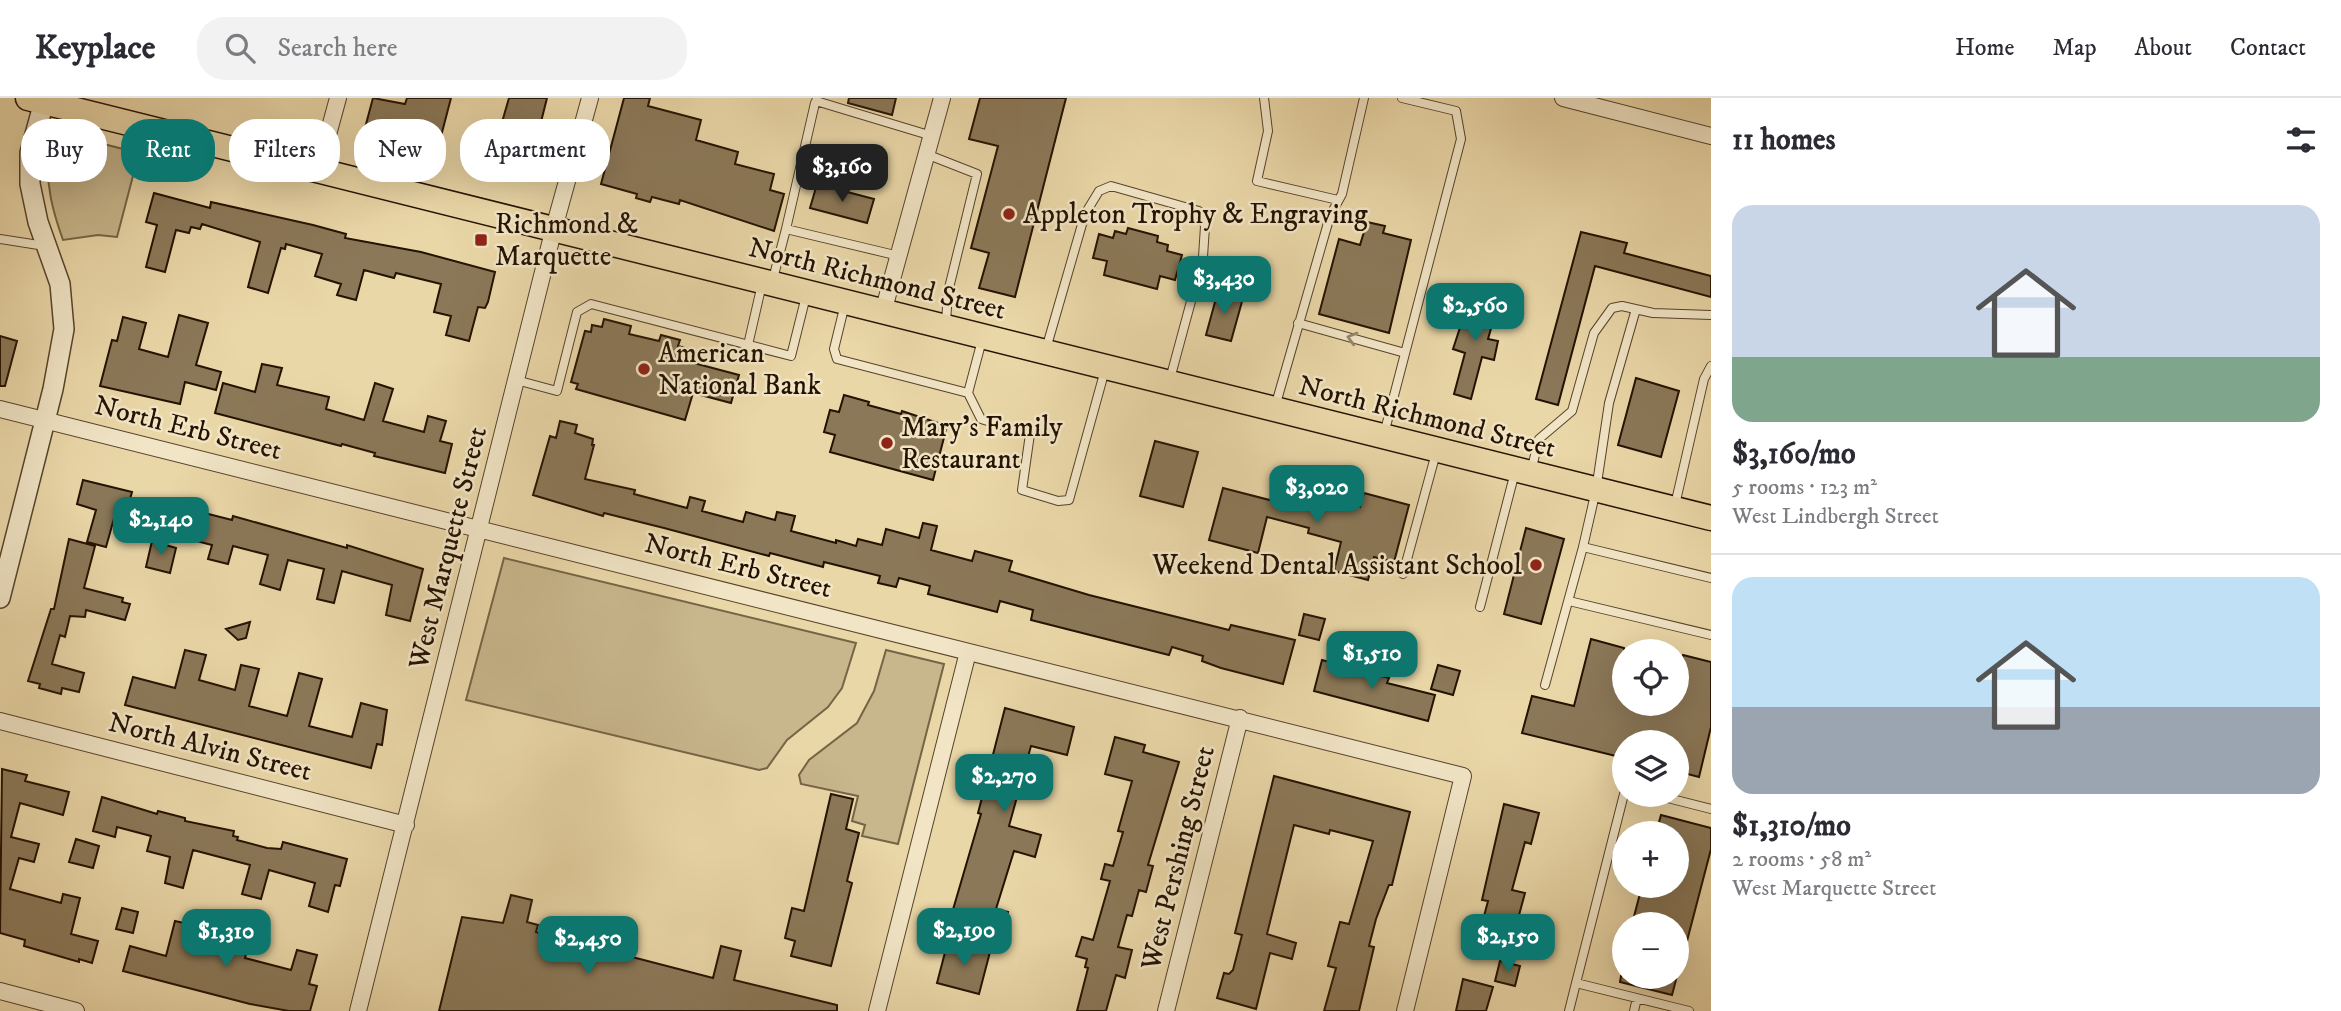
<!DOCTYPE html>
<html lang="en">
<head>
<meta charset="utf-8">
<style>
	:root { --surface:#fff; --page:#f2f2f3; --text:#2b2b33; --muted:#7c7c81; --line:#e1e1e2; --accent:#0f766e }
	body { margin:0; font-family:"IM FELL DW Pica",serif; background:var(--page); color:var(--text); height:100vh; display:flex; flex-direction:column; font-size:26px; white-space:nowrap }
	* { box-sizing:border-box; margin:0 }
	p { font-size:23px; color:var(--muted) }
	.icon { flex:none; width:38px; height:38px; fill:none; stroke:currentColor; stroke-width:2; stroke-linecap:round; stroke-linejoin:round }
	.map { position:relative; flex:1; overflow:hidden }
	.drawer { display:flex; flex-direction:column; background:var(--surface); width:630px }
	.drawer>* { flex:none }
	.guide { position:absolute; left:21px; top:21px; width:665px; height:63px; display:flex; gap:14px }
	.tools { position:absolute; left:1612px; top:541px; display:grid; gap:14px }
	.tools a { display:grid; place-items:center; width:77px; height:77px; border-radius:50%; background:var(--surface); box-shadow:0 7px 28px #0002; font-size:35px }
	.price { position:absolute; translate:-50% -60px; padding:0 16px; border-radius:14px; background:var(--accent); color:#fff; font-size:23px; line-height:46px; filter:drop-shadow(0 2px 4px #0008) }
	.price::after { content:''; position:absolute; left:50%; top:42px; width:21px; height:16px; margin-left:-10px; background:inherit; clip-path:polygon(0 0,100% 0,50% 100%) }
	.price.selected { background:#222; color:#fff }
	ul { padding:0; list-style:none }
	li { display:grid; align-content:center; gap:14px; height:371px; padding:0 21px }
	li+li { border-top:2px solid var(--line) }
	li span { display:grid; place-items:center; height:217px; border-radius:21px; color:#555 }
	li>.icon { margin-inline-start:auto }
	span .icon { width:126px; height:126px; fill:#fffc; stroke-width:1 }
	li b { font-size:30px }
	h2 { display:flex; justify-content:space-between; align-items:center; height:84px; padding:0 21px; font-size:30px }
	.pill { padding:0 24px; border-radius:28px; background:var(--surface); box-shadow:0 7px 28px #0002; font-size:24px; line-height:63px }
	.pill.selected { background:var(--accent); color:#fff }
	header { display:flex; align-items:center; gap:42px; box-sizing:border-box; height:98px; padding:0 35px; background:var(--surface); border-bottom:2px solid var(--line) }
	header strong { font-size:33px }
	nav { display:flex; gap:38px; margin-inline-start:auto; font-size:24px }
	.search { width:490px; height:63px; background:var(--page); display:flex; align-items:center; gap:18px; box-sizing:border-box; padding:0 24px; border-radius:28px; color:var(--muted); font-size:26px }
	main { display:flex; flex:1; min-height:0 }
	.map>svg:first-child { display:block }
	.green { fill:#c8b68c; stroke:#766446; stroke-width:2 }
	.building { fill:#8b7858; stroke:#241201; stroke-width:2 }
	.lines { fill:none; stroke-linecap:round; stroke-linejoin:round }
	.service-casing { stroke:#56432b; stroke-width:10 }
	.minor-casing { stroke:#56432b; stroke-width:18 }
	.tertiary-casing { stroke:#56432b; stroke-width:22 }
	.primary-casing { stroke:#241201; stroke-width:27 }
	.service { stroke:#f1e5c6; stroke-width:8 }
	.minor { stroke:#f1e5c6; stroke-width:16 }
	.tertiary { stroke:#f1e5c6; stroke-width:19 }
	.primary { stroke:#ead7a8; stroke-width:24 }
	.oneway { stroke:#95866d }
	.poi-dot { fill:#8f2418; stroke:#f1e5c6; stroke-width:2.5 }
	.labels { text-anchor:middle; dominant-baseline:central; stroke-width:5; stroke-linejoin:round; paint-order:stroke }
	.poi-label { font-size:28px; fill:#241201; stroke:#f1e5c6; text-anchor:start }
	.street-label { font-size:28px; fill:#241201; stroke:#f1e5c6 }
</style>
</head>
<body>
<header>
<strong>Keyplace</strong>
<div class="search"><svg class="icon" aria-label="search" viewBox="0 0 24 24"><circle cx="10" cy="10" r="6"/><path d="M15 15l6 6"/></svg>Search here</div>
<nav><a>Home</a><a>Map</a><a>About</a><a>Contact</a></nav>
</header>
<main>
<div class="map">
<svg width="1711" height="913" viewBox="0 0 1711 913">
	<rect width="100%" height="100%" fill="#ead7a8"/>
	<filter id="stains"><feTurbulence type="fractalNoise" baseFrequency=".00286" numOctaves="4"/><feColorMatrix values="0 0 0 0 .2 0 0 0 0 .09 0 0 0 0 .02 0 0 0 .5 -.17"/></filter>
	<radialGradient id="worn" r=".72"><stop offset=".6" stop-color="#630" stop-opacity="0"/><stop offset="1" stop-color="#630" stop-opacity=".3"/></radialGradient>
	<path class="green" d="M 72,38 L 139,55 L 117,139 L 98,137 L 63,142 C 53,114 45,86 49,55 L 53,55 L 57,45 Z
		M 504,460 L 856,545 L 842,590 L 828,609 L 787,642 L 767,670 L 759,672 L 466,602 Z
		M 886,552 L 944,566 L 898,746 L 862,738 L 865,727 L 852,723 L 858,698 L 801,686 L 799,677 L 809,662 L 857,625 L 874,593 Z"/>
	<path class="building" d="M 373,0 L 405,6 L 407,0 L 451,0 L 435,61 L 362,41 Z
		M 509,0 L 547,0 L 535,48 L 498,38 Z
		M 624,0 L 650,0 L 648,8 L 701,22 L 696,42 L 738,54 L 735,66 L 774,76 L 770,92 L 784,96 L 774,133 L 680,102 L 679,106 L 652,99 L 650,104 L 636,100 L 637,96 L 601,86 Z
		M 849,0 L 896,0 L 892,17 L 848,5 Z
		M 980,0 L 1066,0 L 1015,199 L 979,190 L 989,155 L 971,150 L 998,48 L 969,41 Z
		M 817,86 L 874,101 L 867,125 L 810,110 Z
		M 154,95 L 210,110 L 211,104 L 313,127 L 346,136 L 345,140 L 421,154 L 495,174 L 488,204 L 485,210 L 478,209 L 469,243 L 446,237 L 451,218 L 434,214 L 441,186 L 396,175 L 394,180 L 364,172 L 356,202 L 337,197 L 341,186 L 315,178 L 322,156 L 286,146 L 285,151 L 281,150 L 268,195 L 248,189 L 260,144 L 202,126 L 200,131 L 191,129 L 189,135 L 176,132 L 165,174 L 146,169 L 157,127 L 146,124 Z
		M 1367,124 L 1385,128 L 1383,135 L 1411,142 L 1389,235 L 1319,216 L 1339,141 L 1360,147 Z
		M 1128,130 L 1158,138 L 1157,144 L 1168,147 L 1167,153 L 1182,157 L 1175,182 L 1160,178 L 1157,191 L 1104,177 L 1107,163 L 1093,160 L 1099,136 L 1113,140 L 1115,133 L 1126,136 Z
		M 1581,134 L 1627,145 L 1624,155 L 1711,178 L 1711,199 L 1595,168 L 1558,307 L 1536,301 Z
		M 1218,193 L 1243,200 L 1231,243 L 1206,237 Z
		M 1470,199 L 1498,206 L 1488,241 L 1498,243 L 1494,262 L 1482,259 L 1471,301 L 1454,296 L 1465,255 L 1453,251 Z
		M 179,217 L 208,225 L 196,267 L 221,274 L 216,292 L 185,284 L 180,306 L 100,288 L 112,242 L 117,243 L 123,219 L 146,225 L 139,251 L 168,259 Z
		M 604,221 L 631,228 L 629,236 L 659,243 L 661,237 L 680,242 L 678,248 L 693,252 L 690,264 L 739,277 L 731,305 L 693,295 L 685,322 L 576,291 L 578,286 L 571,284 L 585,233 L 591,234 L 592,227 L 602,229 Z
		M 0,238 L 17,243 L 5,288 L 0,288 Z
		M 262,266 L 282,270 L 277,287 L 329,299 L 326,311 L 364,322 L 375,285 L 393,291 L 383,323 L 424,334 L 428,318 L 446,323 L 440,343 L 452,346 L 445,375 L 374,358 L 375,355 L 342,346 L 341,348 L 215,315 L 223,285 L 255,294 Z
		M 1636,280 L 1679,293 L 1661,359 L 1618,347 Z
		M 844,297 L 869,304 L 868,307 L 901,316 L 902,313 L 947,328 L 933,382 L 830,354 L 835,337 L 824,334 L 830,312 L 839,314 Z
		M 560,323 L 577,327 L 575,335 L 593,341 L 592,347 L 594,347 L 585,381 L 635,392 L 634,396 L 687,410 L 690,399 L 705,403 L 702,413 L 743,424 L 746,414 L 775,422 L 777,414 L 795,418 L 791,433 L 836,445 L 836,442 L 856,448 L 858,441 L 882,447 L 886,431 L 919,440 L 923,425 L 937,428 L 931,452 L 972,463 L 975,453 L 1012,463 L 1009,473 L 1089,497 L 1229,532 L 1231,527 L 1295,542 L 1283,586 L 1221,570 L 1202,563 L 1203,558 L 1172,549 L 1169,557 L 1031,522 L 1033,512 L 1000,503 L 997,514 L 928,496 L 930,488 L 899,480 L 896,489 L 878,485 L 880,478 L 824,464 L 823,469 L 770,455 L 769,458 L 664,430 L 604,415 L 603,418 L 533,397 L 550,338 L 556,340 Z
		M 1155,343 L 1198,354 L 1183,409 L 1140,398 Z
		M 83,382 L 132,394 L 125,419 L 115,417 L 106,449 L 87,444 L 96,412 L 77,406 Z
		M 1223,390 L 1289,407 L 1294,391 L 1360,409 L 1364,395 L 1409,407 L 1394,464 L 1374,459 L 1368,482 L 1334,473 L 1341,444 L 1308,435 L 1309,430 L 1267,419 L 1258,455 L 1209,442 Z
		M 177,408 L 232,422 L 233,418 L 347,450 L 347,447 L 423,471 L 410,523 L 386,517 L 392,487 L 342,473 L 334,505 L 317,501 L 324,471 L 288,462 L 280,492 L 260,486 L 268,457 L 233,448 L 228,466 L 208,461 L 212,447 L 169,436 Z
		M 1526,430 L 1564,441 L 1541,526 L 1504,516 Z
		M 69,441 L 95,448 L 84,490 L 123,500 L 122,504 L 130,506 L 125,522 L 86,512 L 85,519 L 70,518 L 65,539 L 60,537 L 52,566 L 84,575 L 79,594 L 62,590 L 61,596 L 39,590 L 40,586 L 28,583 L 51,511 L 54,511 Z
		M 152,443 L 176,450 L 170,475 L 146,469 Z
		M 1304,516 L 1325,521 L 1319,542 L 1299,537 Z
		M 250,524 L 246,540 L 238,542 L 226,531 Z
		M 1591,541 L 1624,550 L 1624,606 L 1676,606 L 1676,562 L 1681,564 L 1683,557 L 1711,564 L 1711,629 L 1699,679 L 1676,673 L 1676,644 L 1624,644 L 1624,660 L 1522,635 L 1532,598 L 1574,608 Z
		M 185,552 L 206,557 L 199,582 L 235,592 L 241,567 L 259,571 L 249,608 L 287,618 L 299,575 L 322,581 L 309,628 L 352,639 L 361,605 L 387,612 L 382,647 L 377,646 L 371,670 L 125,607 L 133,579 L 175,590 Z
		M 1322,562 L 1389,580 L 1387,585 L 1435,597 L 1428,623 L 1314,593 Z
		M 1438,567 L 1460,573 L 1453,597 L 1431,591 Z
		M 1005,610 L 1074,629 L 1067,657 L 1031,648 L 1009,728 L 1041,737 L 1035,759 L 1014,753 L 996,811 L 1008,814 L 1004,828 L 952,815 L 981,716 L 978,715 Z
		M 1115,639 L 1145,647 L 1143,654 L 1179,664 L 1148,767 L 1153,768 L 1146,794 L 1139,792 L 1132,818 L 1127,817 L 1118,849 L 1132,852 L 1125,880 L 1116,877 L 1106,913 L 1077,913 L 1088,870 L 1085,869 L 1087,861 L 1076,858 L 1082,839 L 1093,842 L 1110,783 L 1101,781 L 1105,766 L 1113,768 L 1123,734 L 1118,733 L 1132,683 L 1105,676 Z
		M 2,671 L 27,677 L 25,683 L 69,694 L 63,717 L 20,705 L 11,739 L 39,746 L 34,764 L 19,760 L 10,791 L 61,805 L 63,796 L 80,800 L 71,836 L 98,843 L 92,865 L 79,861 L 79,864 L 24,848 L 25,842 L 0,835 Z
		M 1274,678 L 1410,714 L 1392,787 L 1389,787 L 1376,821 L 1369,848 L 1374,849 L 1359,913 L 1324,913 L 1336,870 L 1328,868 L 1340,824 L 1349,826 L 1373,743 L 1330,732 L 1329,736 L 1294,727 L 1267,836 L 1296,845 L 1292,861 L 1270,855 L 1256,911 L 1217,900 L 1224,875 L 1229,876 L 1233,872 L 1242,837 L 1235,835 Z
		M 831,696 L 853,701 L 846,731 L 859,735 L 847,783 L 852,785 L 831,868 L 791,858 L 795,843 L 785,840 L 792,810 L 804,813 Z
		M 102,699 L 157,716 L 158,713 L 185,720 L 185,723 L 234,733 L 233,738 L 238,739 L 237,742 L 267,750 L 281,751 L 283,744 L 347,761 L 340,788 L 335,787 L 328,814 L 309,808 L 315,785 L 269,772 L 261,801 L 242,796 L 250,767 L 193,752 L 183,790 L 165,785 L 170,759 L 147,753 L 151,738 L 117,729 L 115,739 L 93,733 Z
		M 1504,706 L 1539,715 L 1531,746 L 1525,744 L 1512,792 L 1525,795 L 1516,828 L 1511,827 L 1506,848 L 1478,841 L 1488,803 L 1482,802 Z
		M 1661,717 L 1711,730 L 1711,751 L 1682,862 L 1676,861 L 1676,826 L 1632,826 L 1642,788 L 1676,788 L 1676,735 L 1656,735 Z
		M 76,741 L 99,748 L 93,770 L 69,764 Z
		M 511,797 L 532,802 L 527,824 L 538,827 L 536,834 L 713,880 L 721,848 L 741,853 L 734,882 L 837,907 L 837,913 L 439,913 L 462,819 L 503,825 Z
		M 122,810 L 138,814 L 133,835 L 116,831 Z
		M 175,823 L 250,840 L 245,860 L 291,872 L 297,852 L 317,857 L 309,886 L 317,888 L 310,913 L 289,913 L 250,906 L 123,873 L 130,848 L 166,858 Z
		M 948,843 L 990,854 L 979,896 L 937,885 Z
		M 1500,863 L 1520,868 L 1515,888 L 1495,883 Z
		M 1621,878 L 1677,878 L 1672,897 L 1620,884 Z
		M 1463,881 L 1493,889 L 1486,913 L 1456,913 Z"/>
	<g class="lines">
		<defs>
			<path id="service" d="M 1264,0 L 1268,33 L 1257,83 L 1338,102
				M 816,3 L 932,38
				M 926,56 L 977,76 L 948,194 L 946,224
				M 786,131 L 815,5
				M 0,141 L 45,148
				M 773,181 L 786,131 L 899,158
				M 845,206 L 834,251 L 837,261 L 968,295 L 981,321 L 1030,336 L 1022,392 L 1058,403 L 1069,402 L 1105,272
				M 1636,211 L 1609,305 L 1596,392 L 1583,449 L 1711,480
				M 1298,225 L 1405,255
				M 748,247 L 762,186
				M 1046,251 L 1085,116 L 1099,93 L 1111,88 L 1199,113 L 1205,128 L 1203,159 L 1170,281
				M 516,282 L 557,293 L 577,214 L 591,206 L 791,258 L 806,198
				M 968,295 L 982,242
				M 1275,309 L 1330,118 L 1342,96 L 1364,0
				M 1384,336 L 1461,41 L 1456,13 L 1402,0
				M 1531,373 L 1539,341 L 1572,313 L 1594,235 L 1612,210 L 1622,208 L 1653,215 L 1711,217
				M 1675,407 L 1704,281 L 1711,268
				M 1403,476 L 1436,355
				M 1569,503 L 1711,537
				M 1480,509 L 1515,374
				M 1545,587 L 1583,449
				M 1624,696 L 1576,885 L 1689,913
				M 1652,696 L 1711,711
				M 1569,913 L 1576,885
				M 1634,913 L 1637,900"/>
			<path id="minor" d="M 1563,0 L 1711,38
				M 318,73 L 338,0
				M 883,214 L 942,0
				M 0,311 L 1463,678 L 1405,913
				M 0,623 L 406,727
				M 0,893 L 76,913
				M 358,913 L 554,130 L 590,0
				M 877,913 L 968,554
				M 1166,913 L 1240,620"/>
			<path id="tertiary" d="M 0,500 L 53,291 L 64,231 L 60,186 L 38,124 L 30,86 L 30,55 L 45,0"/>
			<path id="primary" d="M 28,0 L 1711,420"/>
		</defs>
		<use href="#service" class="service-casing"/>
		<use href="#minor" class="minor-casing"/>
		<use href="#tertiary" class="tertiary-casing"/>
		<use href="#primary" class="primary-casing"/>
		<use href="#service" class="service"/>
		<use href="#minor" class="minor"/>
		<use href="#tertiary" class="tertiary"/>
		<use href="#primary" class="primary"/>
	</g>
	<defs><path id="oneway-chevron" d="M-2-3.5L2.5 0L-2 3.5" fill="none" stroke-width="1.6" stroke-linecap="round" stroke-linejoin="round" transform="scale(1.75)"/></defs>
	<use class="oneway" href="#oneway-chevron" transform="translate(1352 240) rotate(-164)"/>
	<g class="poi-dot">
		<circle cx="1009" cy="116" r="7"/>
		<rect x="474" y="135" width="14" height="14" rx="3.5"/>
		<circle cx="644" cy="271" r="7"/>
		<circle cx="887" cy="345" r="7"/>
		<circle cx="1536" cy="467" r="7"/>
	</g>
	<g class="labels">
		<g class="poi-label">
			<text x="1023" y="116">Appleton Trophy &amp; Engraving</text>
			<text x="495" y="126">Richmond &amp;<tspan x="495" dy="32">Marquette</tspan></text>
			<text x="658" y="255">American<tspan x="658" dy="32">National Bank</tspan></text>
			<text x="901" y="329">Mary's Family<tspan x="901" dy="32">Restaurant</tspan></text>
			<text x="1522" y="467" text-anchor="end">Weekend Dental Assistant School</text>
		</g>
		<g class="street-label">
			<text transform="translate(877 181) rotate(14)">North Richmond Street</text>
			<text transform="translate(1427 319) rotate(14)">North Richmond Street</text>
			<text transform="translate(188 330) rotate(14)">North Erb Street</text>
			<text transform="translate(448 450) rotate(-76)">West Marquette Street</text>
			<text transform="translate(738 468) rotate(14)">North Erb Street</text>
			<text transform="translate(210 649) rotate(14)">North Alvin Street</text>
			<text transform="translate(1178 760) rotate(-76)">West Pershing Street</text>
		</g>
	</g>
	<rect width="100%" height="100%" filter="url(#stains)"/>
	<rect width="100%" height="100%" fill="url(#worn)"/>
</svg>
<div class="tools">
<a><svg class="icon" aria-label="locate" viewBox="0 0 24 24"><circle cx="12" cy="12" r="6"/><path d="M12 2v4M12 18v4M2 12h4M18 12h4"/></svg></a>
<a><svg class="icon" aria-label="layers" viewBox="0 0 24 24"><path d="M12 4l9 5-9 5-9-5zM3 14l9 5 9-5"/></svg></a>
<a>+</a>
<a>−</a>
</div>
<b class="price selected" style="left:842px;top:106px">$3,160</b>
<b class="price" style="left:1224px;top:218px">$3,430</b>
<b class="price" style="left:1475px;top:245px">$2,560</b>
<b class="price" style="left:1317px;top:427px">$3,020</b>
<b class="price" style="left:161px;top:459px">$2,140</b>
<b class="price" style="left:1372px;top:593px">$1,510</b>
<b class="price" style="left:1004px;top:716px">$2,270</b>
<b class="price" style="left:964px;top:870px">$2,190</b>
<b class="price" style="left:226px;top:871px">$1,310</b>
<b class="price" style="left:1508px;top:876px">$2,150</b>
<b class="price" style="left:588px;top:878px">$2,450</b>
<div class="guide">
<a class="pill">Buy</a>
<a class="pill selected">Rent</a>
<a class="pill">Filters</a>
<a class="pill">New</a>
<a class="pill">Apartment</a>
</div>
</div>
<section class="drawer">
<h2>11 homes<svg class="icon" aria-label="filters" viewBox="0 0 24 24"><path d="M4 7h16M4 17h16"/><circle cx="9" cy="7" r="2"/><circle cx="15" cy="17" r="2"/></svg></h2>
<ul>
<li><span style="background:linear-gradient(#c9d6e8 70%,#7fa58c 0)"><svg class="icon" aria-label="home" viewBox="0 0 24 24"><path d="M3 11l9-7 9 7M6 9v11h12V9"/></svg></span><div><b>$3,160/mo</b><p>5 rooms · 123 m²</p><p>West Lindbergh Street</p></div></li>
<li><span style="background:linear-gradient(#bfe0f5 60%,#9aa5b1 0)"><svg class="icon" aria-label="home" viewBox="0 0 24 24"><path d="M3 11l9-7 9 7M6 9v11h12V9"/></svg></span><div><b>$1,310/mo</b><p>2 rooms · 58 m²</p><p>West Marquette Street</p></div></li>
</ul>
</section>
</main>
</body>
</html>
